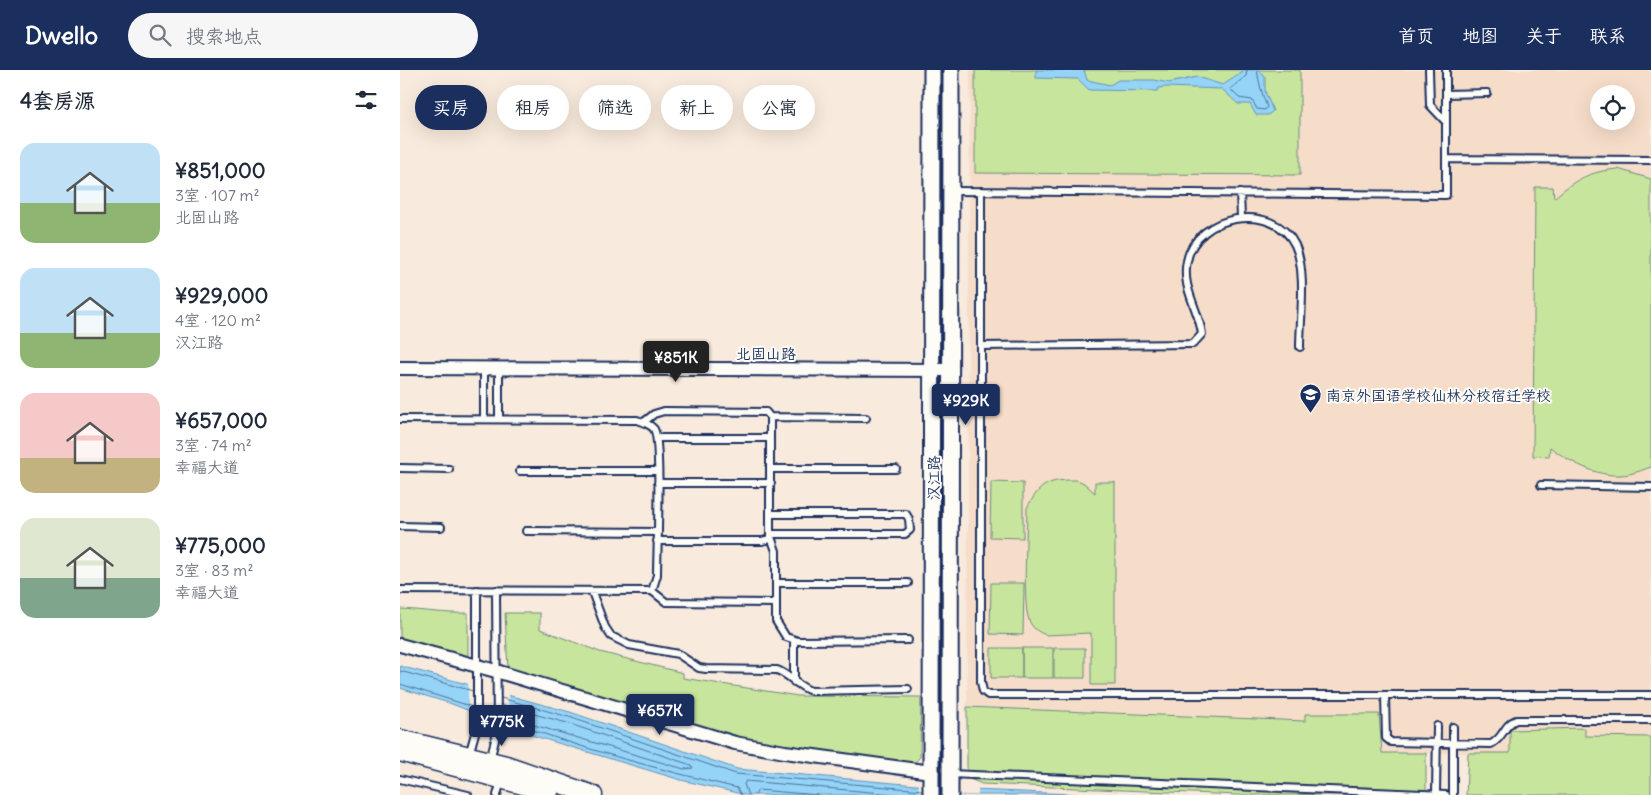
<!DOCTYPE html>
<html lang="zh">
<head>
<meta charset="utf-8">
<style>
	:root { --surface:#fff; --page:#f6f6f7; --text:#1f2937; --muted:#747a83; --accent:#1b2f5e }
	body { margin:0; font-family:Delius,"LXGW WenKai TC",sans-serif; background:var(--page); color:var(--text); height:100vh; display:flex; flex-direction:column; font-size:19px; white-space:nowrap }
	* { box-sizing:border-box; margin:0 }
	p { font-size:16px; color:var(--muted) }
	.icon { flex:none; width:28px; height:28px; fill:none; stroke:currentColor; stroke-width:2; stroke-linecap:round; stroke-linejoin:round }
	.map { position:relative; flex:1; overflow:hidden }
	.drawer { display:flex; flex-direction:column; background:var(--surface); width:400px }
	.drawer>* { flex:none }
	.banner { position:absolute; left:15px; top:15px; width:475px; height:45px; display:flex; gap:10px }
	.tools { position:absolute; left:1190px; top:15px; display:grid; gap:10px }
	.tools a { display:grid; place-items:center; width:45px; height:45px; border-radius:50%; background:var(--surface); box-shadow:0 5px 20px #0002; font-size:25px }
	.price { position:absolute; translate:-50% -42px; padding:0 11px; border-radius:5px; background:var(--accent); color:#fff; font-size:16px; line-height:32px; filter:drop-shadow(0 1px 2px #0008) }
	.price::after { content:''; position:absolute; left:50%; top:30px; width:15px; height:11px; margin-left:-8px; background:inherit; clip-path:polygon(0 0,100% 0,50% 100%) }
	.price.selected { background:#222; color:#fff }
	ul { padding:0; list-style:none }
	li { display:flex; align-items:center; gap:15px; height:125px; padding:0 20px }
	li span { display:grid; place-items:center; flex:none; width:140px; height:100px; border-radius:15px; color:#555 }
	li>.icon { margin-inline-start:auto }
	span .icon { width:60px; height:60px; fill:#fffc; stroke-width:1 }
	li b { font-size:21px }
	h2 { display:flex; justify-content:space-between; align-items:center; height:60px; padding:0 20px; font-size:21px }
	.chip { padding:0 18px; border-radius:22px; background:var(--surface); box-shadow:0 5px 20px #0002; font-size:18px; line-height:45px }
	.chip.selected { background:var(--accent); color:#fff }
	header { display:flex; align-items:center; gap:30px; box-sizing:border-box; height:70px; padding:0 25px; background:var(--accent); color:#fff }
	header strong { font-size:24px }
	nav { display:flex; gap:28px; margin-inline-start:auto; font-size:18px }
	.search { width:350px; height:45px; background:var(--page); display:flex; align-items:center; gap:12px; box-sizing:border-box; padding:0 18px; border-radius:28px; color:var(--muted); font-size:19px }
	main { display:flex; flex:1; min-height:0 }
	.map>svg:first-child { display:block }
	.built { fill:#f5ddc9; fill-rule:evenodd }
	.green { fill:#c7e59c; stroke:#718a7d }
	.water { fill:#95d4f7; stroke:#6492ba }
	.pier { fill:#f8eadc }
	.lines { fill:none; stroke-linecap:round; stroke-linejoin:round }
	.shore { stroke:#4c719b; stroke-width:1 }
	.service-casing { stroke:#1b2f5e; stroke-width:10 }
	.minor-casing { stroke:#1b2f5e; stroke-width:16 }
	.tertiary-casing { stroke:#1b2f5e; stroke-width:19 }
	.secondary-casing { stroke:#1b2f5e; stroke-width:21 }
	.service { stroke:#fdfcf7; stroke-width:6 }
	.minor { stroke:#fdfcf7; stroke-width:12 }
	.tertiary { stroke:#fdfcf7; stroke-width:15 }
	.secondary { stroke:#fdfcf7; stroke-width:18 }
	.labels { text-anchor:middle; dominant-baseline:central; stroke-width:4; stroke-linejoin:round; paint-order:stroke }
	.street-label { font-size:15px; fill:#1b2f5e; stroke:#fdfcf7 }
	.poi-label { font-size:15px; fill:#1b2f5e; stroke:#fdfcf7; text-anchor:start }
</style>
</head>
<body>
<header>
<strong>Dwello</strong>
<div class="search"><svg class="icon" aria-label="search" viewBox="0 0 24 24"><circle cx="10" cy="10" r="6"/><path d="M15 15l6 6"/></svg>搜索地点</div>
<nav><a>首页</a><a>地图</a><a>关于</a><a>联系</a></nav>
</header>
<main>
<section class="drawer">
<h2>4套房源<svg class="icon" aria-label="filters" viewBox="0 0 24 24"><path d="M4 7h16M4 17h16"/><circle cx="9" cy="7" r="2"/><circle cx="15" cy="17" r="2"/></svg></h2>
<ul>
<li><span style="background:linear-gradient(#bfe0f5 60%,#8fb573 0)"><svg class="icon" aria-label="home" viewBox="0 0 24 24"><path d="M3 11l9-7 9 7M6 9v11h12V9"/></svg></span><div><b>¥851,000</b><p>3室 · 107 m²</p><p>北固山路</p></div></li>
<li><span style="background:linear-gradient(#bfe0f5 65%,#8fb573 0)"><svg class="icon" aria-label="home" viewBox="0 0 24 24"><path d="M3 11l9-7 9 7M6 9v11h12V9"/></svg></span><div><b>¥929,000</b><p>4室 · 120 m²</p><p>汉江路</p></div></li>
<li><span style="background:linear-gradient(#f6c9c9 65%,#c2b280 0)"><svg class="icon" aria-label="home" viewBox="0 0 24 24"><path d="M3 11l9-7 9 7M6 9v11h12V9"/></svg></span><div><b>¥657,000</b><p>3室 · 74 m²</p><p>幸福大道</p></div></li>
<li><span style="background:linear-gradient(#dfe7d0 60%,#7fa58c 0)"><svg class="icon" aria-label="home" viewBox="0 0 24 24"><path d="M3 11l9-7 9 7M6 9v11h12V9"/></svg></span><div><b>¥775,000</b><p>3室 · 83 m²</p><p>幸福大道</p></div></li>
</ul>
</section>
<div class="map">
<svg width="1251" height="725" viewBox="0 0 1251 725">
	<rect width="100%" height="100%" fill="#f8eadc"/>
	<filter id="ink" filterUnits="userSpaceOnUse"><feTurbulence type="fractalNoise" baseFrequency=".02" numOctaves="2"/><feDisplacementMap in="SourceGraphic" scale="10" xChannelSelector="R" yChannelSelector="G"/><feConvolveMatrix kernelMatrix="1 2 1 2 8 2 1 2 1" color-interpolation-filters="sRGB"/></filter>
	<g filter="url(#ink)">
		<path class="built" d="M 570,0 L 1251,0 L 1251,667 L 1185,666 L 1185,658 L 1110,660 L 1110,683 L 982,683 L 979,644 L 905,645 L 905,651 L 567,637 ZM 1199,24 L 1226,24 L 1226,51 L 1199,51 Z"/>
		<path class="green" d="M 575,0 L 900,0 L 900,105 L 575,103 Z
			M 1218,99 L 1251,109 L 1251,397 C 1242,400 1231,405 1221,405 C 1197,407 1168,391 1150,377 L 1149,387 L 1133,386 L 1135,117 L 1153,117 L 1154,128 C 1174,110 1190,101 1218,99 Z
			M 677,410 L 684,413 L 695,423 L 695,412 L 715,412 L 715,615 L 691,615 L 691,563 L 646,565 C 638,562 632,558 629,550 C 622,532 627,462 627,438 C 641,412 649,410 677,410 Z
			M 591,412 L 623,413 L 623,468 L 590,467 Z
			M 591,513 L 624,513 L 623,565 L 590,564 Z
			M 0,539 C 23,540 45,544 68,543 L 68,588 L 0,570 Z
			M 105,543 L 140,543 L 140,559 L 200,582 L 283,603 L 283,608 L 398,626 L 521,627 L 520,687 L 514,693 L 507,694 L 381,677 L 303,660 L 108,600 Z
			M 591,578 L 622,578 L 622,608 L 591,608 Z
			M 622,578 L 653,578 L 653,608 L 622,608 Z
			M 654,578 L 685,578 L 685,608 L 654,608 Z
			M 567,637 L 905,651 L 905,644 L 979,644 L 982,683 L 1026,683 L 1026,725 L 838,725 L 582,714 L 567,708 Z
			M 1185,658 L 1185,666 L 1251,667 L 1251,725 L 1066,725 L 1068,683 L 1110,683 L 1110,660 Z"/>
		<path class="water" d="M 636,0 L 684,0 L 687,10 L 710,15 L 718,10 L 754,10 L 769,13 L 797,7 L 823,15 L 846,0 L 859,0 L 865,7 L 865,21 L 873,41 L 868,45 L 856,45 L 850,34 L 838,34 L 822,19 L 766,17 L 759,18 L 757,21 L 689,20 L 678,9 L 636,8 Z
			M 0,596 L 170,642 L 337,699 L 572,720 L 696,725 L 346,725 L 281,710 L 131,665 L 52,634 L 0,618 Z"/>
		<path class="pier" d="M 68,612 L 108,623 L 109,660 L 68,643 Z
			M 519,712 L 578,717 L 578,725 L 519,725 Z"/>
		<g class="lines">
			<path class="shore" d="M 847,0 L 846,6 L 830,19 L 839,28 L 852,30 L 857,39 L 865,40 L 867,37 C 862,24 859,13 857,0
				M 0,601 L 73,621
				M 0,614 L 73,637
				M 101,628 L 169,647 L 336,704 L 522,720
				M 101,635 L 167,653 L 291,695 L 293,698 L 284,699 L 134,655 L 101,642
				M 101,648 C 177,678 258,699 337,718 L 341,725
				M 348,725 L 344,714 L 346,711 L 504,725
				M 355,725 L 358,720 L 418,725"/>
			<defs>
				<path id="service" d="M 1029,0 L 1030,35 L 1046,52
					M 1046,24 L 1087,23
					M 1046,89 L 1251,90
					M 551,121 L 1046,125 L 1046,0
					M 581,121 L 581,612 L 583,621 L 588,625 L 1251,625
					M 840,123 L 841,147
					M 581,276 L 793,274 L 802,264 C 799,239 781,218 787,191 C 796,144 874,131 895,175 C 907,201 900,248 900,277
					M 99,298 L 99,349
					M 370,347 L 466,348
					M 0,349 L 237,350 C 243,352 250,354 254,359 C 262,372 257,483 257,505 L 252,521 L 0,520
					M 84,349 L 84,298
					M 244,352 L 254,344 L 264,341 L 366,342 L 370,347 L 370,469 L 362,471 L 257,471
					M 257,368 L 370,368
					M 0,398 L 49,399
					M 370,399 L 496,399
					M 120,401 L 258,401
					M 258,413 L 371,413
					M 1141,415 L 1251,417
					M 371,444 L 506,444 L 509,449 L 510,460 L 505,464 L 371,464
					M 0,456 L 41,457
					M 126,461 L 257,462
					M 371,467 L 376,481 L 376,551 L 386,567 L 398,571 L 508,570
					M 376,513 L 508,513
					M 252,521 L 266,532 L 376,533
					M 192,522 L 205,557 L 211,566 L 229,575 L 278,584 L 299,598 L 306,599 L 377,600 C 390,605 397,616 411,621 L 508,619
					M 394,570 L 394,612
					M 985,625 L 986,668 L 991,672 L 1091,674 C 1104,668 1103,655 1116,650 L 1251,650
					M 1053,657 L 1053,725
					M 69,685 L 77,656 L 77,520
					M 90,690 L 97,662 L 96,520
					M 550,704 L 1046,725
					M 0,709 L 68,725
					M 97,725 L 101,711
					M 1036,725 L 1037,656"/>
				<path id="minor" d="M 0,298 L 552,300
					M 0,575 L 96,601 L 335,673 L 385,682 L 531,702"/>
				<path id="tertiary" d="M 531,725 L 532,0
					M 550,725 L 551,0"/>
				<path id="secondary" d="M 0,669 L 106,695 L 193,725
					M 0,682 L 149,722"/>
			</defs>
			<use href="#service" class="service-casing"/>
			<use href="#minor" class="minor-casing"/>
			<use href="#tertiary" class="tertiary-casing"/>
			<use href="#secondary" class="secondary-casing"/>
			<use href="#service" class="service"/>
			<use href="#minor" class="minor"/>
			<use href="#tertiary" class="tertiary"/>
			<use href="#secondary" class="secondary"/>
		</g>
	</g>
	<defs>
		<symbol id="school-pin" viewBox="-11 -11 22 30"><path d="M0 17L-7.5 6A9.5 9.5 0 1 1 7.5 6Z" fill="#1b2f5e" stroke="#fdfcf7"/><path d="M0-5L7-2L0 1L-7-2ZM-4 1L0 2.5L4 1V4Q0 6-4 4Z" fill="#fff"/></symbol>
	</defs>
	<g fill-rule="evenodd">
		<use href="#school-pin" x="898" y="312" width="25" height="34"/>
	</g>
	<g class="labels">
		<g class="street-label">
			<text x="366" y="283">北固山路</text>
			<text transform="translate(533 408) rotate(-90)">汉江路</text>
		</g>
		<g class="poi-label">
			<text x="926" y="325">南京外国语学校仙林分校宿迁学校</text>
		</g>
	</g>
</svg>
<div class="tools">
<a><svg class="icon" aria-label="locate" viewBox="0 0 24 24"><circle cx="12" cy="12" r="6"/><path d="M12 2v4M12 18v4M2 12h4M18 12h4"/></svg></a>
</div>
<b class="price selected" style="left:276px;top:313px">¥851K</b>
<b class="price" style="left:566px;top:356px">¥929K</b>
<b class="price" style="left:260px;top:666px">¥657K</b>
<b class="price" style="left:102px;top:677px">¥775K</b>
<div class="banner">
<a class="chip selected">买房</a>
<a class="chip">租房</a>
<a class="chip">筛选</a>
<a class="chip">新上</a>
<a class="chip">公寓</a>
</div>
</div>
</main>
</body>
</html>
